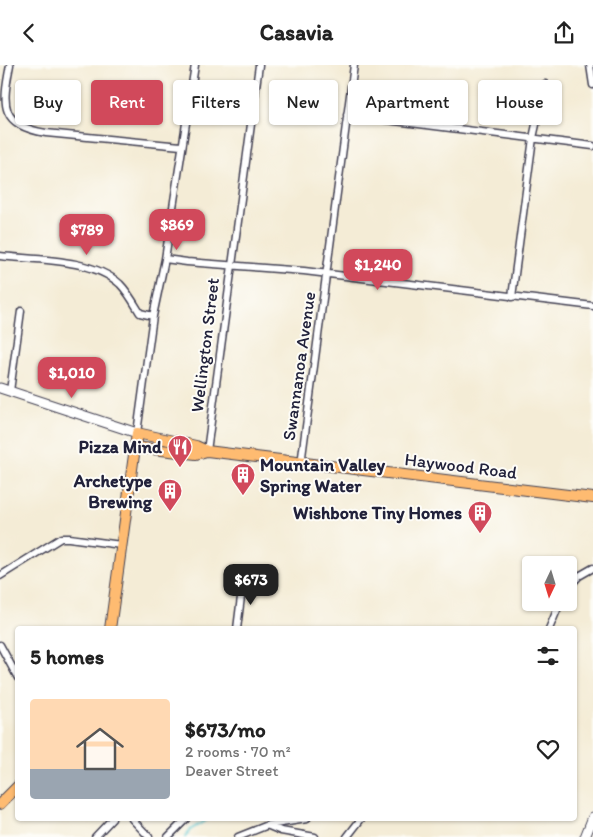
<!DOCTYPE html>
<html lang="en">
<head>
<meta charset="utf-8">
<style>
	:root { --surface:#fff; --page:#f2f2f2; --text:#222; --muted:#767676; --accent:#d1495b }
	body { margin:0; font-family:Itim,sans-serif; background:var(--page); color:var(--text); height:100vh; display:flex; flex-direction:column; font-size:19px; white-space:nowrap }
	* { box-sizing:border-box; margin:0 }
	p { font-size:16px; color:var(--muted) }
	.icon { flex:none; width:28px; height:28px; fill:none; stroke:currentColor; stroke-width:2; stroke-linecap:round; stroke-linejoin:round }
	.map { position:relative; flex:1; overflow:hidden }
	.sheet { position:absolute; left:15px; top:561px; width:562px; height:195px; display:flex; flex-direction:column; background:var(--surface); border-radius:5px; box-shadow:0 1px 4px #0004 }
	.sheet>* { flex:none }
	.top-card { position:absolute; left:15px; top:15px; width:564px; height:45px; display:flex; gap:10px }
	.needle { width:32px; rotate:184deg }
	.controls { position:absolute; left:522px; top:491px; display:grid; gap:10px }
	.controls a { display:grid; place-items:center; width:55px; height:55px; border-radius:5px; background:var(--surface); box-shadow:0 1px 4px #0004; font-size:25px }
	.price { position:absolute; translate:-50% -42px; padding:0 11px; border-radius:10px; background:var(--accent); color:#fff; font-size:16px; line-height:32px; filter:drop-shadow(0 1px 2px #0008) }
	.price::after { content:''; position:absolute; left:50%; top:30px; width:15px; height:11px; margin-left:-8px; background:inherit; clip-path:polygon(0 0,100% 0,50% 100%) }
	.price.on { background:#222; color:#fff }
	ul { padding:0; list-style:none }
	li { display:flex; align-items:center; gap:15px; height:125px; padding:0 15px }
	li span { display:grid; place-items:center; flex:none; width:140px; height:100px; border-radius:5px; color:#555 }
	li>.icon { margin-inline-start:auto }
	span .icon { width:60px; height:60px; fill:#fffc; stroke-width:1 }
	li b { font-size:21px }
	h2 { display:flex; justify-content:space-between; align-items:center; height:60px; padding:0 15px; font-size:21px }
	.tag { padding:0 18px; border-radius:5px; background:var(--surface); box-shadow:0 1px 4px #0004; font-size:18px; line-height:45px }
	.tag.on { background:var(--accent); color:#fff }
	header { display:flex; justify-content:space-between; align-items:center; height:65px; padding:0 15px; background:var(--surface); font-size:22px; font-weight:700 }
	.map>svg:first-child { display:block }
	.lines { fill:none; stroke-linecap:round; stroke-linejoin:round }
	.stream { stroke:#57c5cc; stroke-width:2.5 }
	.minor-casing { stroke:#424052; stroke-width:9 }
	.tertiary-casing { stroke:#424052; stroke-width:11 }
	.primary-casing { stroke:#424052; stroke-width:12 }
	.minor { stroke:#fff; stroke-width:6 }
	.tertiary { stroke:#fff; stroke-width:9 }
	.primary { stroke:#febb71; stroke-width:10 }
	.labels { text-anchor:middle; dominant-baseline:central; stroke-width:4; stroke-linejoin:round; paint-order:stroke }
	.street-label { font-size:18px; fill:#22223b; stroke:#fdfcf7 }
	.poi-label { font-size:18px; font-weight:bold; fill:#22223b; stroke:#fdfcf7; text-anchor:end }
</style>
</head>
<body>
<header><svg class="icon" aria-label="back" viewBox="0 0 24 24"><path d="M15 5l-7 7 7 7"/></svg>Casavia<svg class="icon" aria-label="share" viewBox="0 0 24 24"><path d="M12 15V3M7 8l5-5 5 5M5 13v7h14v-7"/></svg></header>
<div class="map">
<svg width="593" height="772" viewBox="0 0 593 772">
	<rect width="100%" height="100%" fill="#fdfcf7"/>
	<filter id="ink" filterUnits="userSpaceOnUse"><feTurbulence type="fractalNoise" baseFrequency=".02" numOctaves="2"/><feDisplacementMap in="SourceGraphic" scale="10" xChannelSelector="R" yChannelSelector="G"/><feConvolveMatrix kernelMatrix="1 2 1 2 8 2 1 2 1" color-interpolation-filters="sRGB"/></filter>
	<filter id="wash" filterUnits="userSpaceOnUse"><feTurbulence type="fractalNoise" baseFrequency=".0096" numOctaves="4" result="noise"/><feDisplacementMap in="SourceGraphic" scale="20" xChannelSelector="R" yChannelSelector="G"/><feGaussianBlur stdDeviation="1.12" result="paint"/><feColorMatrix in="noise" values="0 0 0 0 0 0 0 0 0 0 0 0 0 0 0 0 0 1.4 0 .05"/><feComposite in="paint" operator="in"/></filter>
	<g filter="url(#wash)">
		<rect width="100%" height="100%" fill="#f4ecd6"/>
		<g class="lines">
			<path class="stream" d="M 185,772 L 190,765 L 208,754"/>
		</g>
	</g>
	<g filter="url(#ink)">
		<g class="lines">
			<defs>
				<path id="minor" d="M 10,0 C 2,41 0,60 46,68 L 181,81
					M 590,0 L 593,20
					M 347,50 L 593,81
					M 0,191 C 36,195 92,193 120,219 C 128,227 134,238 140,248 L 153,251
					M 165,194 L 187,197 L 304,206 L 593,241
					M 512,232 L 533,73 L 545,19
					M 10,326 L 21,246
					M 137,368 L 153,251 L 165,194 L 195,0
					M 207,386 L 259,0
					M 301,399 L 354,0
					M 0,511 L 61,473 L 69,473 L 121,480
					M 569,522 L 579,511 L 593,503
					M 237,564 L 243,516
					M 549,564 L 560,538
					M 0,580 L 18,613
					M 132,754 L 149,772
					M 269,761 L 281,766 L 315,772
					M 95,772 L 112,754
					M 168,772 L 186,754
					M 238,772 L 268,760 L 307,754
					M 347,772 L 361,754"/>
				<path id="tertiary" d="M 0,323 L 137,368
					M 585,772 L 593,752"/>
				<path id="primary" d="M 135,382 L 196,389 L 207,386 L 593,433
					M 110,564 L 137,368 L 196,381 L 207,386
					M 0,739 L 18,721"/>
			</defs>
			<use href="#minor" class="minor-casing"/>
			<use href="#tertiary" class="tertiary-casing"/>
			<use href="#primary" class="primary-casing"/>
			<use href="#minor" class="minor"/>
			<use href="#tertiary" class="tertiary"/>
			<use href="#primary" class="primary"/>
		</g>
	</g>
	<defs>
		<symbol id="restaurant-pin" viewBox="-11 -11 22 30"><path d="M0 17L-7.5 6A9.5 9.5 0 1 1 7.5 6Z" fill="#d1495b" stroke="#fdfcf7"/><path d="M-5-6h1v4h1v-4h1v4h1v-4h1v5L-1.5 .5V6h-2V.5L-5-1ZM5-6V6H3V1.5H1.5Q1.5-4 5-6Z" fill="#fff"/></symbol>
		<symbol id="building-pin" viewBox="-11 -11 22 30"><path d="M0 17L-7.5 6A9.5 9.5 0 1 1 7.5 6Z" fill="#d1495b" stroke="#fdfcf7"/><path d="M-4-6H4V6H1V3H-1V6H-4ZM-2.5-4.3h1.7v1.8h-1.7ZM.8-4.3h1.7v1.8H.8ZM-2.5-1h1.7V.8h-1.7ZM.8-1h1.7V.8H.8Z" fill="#fff"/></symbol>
	</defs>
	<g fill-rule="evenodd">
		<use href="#restaurant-pin" x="166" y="368" width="28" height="38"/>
		<use href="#building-pin" x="229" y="396" width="28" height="38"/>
		<use href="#building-pin" x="156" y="412" width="28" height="38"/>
		<use href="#building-pin" x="466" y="434" width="28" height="38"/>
	</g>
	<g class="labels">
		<g class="street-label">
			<text transform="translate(205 280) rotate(-83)">Wellington Street</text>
			<text transform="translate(299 301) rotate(-82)">Swannanoa Avenue</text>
			<text transform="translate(461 401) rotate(7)">Haywood Road</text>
		</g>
		<g class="poi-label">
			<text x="162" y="382">Pizza Mind</text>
			<text x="260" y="400" text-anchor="start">Mountain Valley<tspan x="260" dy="21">Spring Water</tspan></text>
			<text x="152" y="416">Archetype<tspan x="152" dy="21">Brewing</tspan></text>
			<text x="462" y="448">Wishbone Tiny Homes</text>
		</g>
	</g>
</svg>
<div class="controls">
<a><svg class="needle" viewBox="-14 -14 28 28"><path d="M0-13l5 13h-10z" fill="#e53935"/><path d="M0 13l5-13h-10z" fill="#767676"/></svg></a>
</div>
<b class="price" style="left:177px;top:186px">$869</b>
<b class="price" style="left:87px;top:191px">$789</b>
<b class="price" style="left:378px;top:226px">$1,240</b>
<b class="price" style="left:72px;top:334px">$1,010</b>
<b class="price on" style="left:251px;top:541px">$673</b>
<div class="top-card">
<a class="tag">Buy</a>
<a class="tag on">Rent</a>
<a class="tag">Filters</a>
<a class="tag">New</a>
<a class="tag">Apartment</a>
<a class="tag">House</a>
</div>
<section class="sheet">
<h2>5 homes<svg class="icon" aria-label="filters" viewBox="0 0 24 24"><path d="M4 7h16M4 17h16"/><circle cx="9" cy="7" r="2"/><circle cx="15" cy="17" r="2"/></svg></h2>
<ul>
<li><span style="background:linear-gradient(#ffd9b3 70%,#9aa5b1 0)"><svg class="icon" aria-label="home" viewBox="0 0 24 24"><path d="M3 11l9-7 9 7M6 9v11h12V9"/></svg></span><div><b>$673/mo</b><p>2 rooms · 70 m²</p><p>Deaver Street</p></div><svg class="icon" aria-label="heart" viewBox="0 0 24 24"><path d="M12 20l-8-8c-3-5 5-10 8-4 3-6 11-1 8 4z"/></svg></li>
</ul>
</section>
</div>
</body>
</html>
